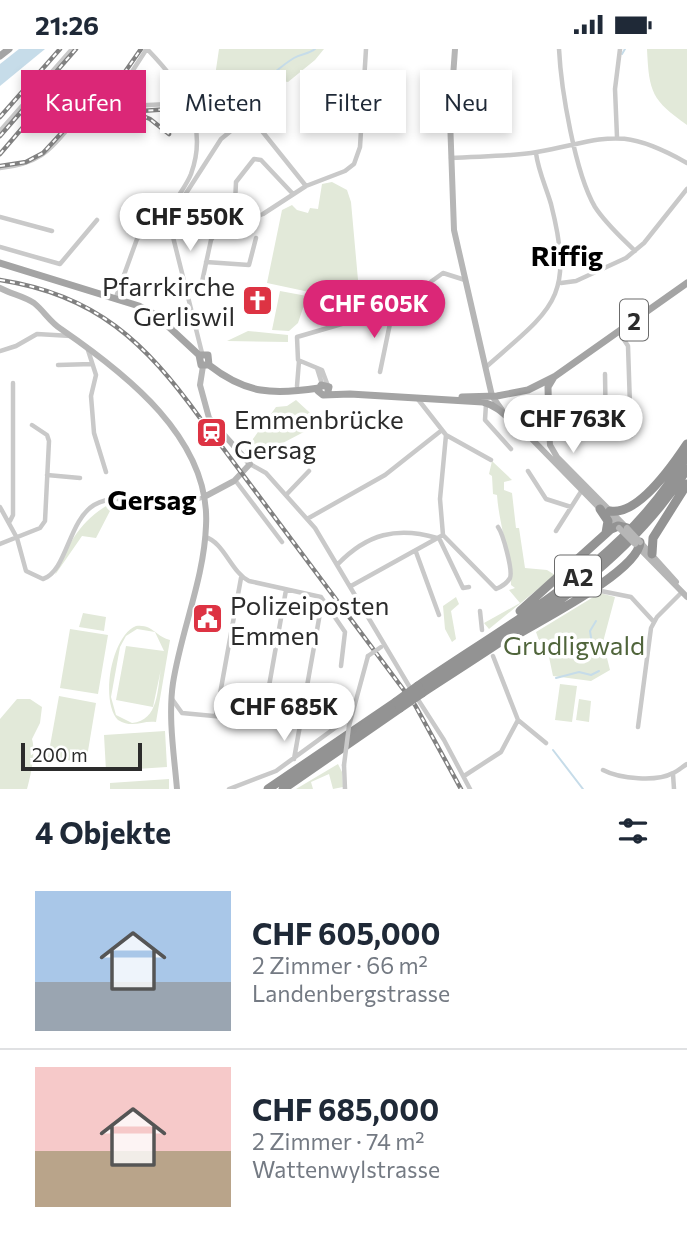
<!DOCTYPE html>
<html lang="de">
<head>
<meta charset="utf-8">
<style>
	:root { --surface:#fff; --page:#f6f6f7; --text:#1f2937; --muted:#747a83; --line:#e0e1e3; --accent:#db2777 }
	body { margin:0; font-family:Commissioner,sans-serif; background:var(--page); color:var(--text); height:100vh; display:flex; flex-direction:column; font-size:26px; white-space:nowrap }
	* { box-sizing:border-box; margin:0 }
	p { font-size:23px; color:var(--muted) }
	.icon { flex:none; width:38px; height:38px; fill:none; stroke:currentColor; stroke-width:2; stroke-linecap:round; stroke-linejoin:round }
	.map { position:relative; height:740px; overflow:hidden }
	.side { display:flex; flex-direction:column; background:var(--surface); flex:1 }
	.side>* { flex:none }
	.guide { position:absolute; left:21px; top:21px; width:646px; height:63px; display:flex; gap:14px }
	.scale { position:absolute; left:21px; bottom:18px; width:121px; box-sizing:border-box; padding-left:7px; border:4px solid #2c2c2c; border-top:0; font-size:19px; line-height:24px; white-space:nowrap; color:#2c2c2c; -webkit-text-stroke:5px #fff; paint-order:stroke }
	.price { position:absolute; translate:-50% -60px; padding:0 16px; border-radius:24px; background:#fff; color:#222; font-size:23px; line-height:46px; filter:drop-shadow(0 2px 4px #0008) }
	.price::after { content:''; position:absolute; left:50%; top:42px; width:21px; height:16px; margin-left:-10px; background:inherit; clip-path:polygon(0 0,100% 0,50% 100%) }
	.price.active { background:var(--accent); color:#fff }
	ul { padding:0; list-style:none }
	li { display:flex; align-items:center; gap:21px; height:175px; padding:0 35px }
	li+li { border-top:2px solid var(--line) }
	li span { display:grid; place-items:center; flex:none; width:196px; height:140px; border-radius:0px; color:#555 }
	li>.icon { margin-inline-start:auto }
	span .icon { width:84px; height:84px; fill:#fffc; stroke-width:1 }
	li b { font-size:30px }
	h2 { display:flex; justify-content:space-between; align-items:center; height:84px; padding:0 35px; font-size:30px }
	.chip { padding:0 24px; border-radius:0px; background:var(--surface); box-shadow:0 4px 10px #0003; font-size:24px; line-height:63px }
	.chip.active { background:var(--accent); color:#fff }
	.status { display:flex; justify-content:space-between; align-items:center; height:49px; padding:0 35px; background:var(--surface); direction:ltr }
	.status svg { height:19px; fill:currentColor }
	.map>svg:first-child { display:block }
	.green { fill:#e2e9d9; fill-rule:evenodd }
	.water { fill:#c6dce9 }
	.lines { fill:none; stroke-linecap:round; stroke-linejoin:round }
	.stream { stroke:#c6dce9; stroke-width:2 }
	.street { stroke:#c9c9c9; stroke-width:4.5 }
	.secondary { stroke:#b6b6b6; stroke-width:6 }
	.primary { stroke:#a4a4a4; stroke-width:7 }
	.highway { stroke:#939393; stroke-width:9 }
	.rail-casing { stroke:#818181; stroke-width:4.5 }
	.rail { stroke:#fff; stroke-width:2; stroke-dasharray:5; stroke-linecap:butt }
	.street-bridge { stroke:#c9c9c9; stroke-width:4.5 }
	.secondary-bridge { stroke:#b6b6b6; stroke-width:6 }
	.highway-bridge { stroke:#939393; stroke-width:9 }
	.labels { text-anchor:middle; dominant-baseline:central; stroke-width:7; stroke-linejoin:round; paint-order:stroke }
	.shield { fill:#fff; stroke:#6b6b6b; stroke-width:2 }
	.shield-label { font-size:24px; font-weight:bold; fill:#2c2c2c }
	.poi-label { font-size:26px; fill:#2c2c2c; stroke:#fff; text-anchor:start }
	.park-label { font-size:26px; fill:#50653b; stroke:#fff }
	.neighbourhood-label { font-size:28px; font-weight:bold; fill:#000; stroke:#fff }
</style>
</head>
<body>
<div class="status"><b>21:26</b><svg viewBox="0 0 49 12"><path d="M0 12V9h3v3zM5 12V6h3v6zM10 12V3h3v9zM15 12V0h3v12zM26 1h20v11H26zM47 4h2v5h-2z"/></svg></div>
<div class="map">
<svg width="687" height="740" viewBox="0 0 687 740">
	<rect width="100%" height="100%" fill="#fff"/>
	<path class="green" d="M 219,0 L 324,0 L 315,11 L 288,33 L 272,30 L 261,45 L 253,45 L 234,33 L 214,34 Z
		M 647,0 L 687,0 L 687,76 C 652,51 649,44 647,0 Z
		M 332,133 L 347,141 L 351,153 L 359,242 L 341,235 L 317,232 L 314,244 L 267,234 L 282,161 L 292,156 L 297,161 L 308,164 L 310,159 L 318,160 L 322,135 Z
		M 217,150 L 229,152 L 224,176 L 213,174 Z
		M 280,242 L 307,247 L 298,274 L 289,282 L 272,281 Z
		M 248,282 L 288,286 L 288,293 L 227,292 Z
		M 296,351 L 321,374 L 256,408 L 245,401 L 276,358 L 287,357 Z
		M 492,412 L 512,431 L 504,433 L 504,441 L 512,444 L 516,479 L 519,479 L 525,519 L 547,521 L 555,526 L 489,580 L 484,574 L 520,554 L 509,541 L 515,539 L 511,536 C 511,508 499,476 497,446 L 493,445 L 492,427 L 489,425 Z
		M 110,455 L 111,460 L 96,489 L 82,487 L 55,526 C 67,497 81,470 110,455 Z
		M 600,544 L 615,548 L 603,593 L 610,621 L 591,632 L 553,627 L 549,608 L 543,603 L 536,583 Z
		M 456,548 L 459,555 L 451,562 L 456,590 L 452,593 L 445,580 L 443,557 Z
		M 83,564 L 106,568 L 104,582 L 79,578 Z
		M 136,577 C 153,575 156,588 170,591 L 156,673 C 142,671 133,680 118,671 C 100,653 111,587 136,577 ZM 137,580 L 155,583 L 164,602 L 126,597 L 116,651 L 153,658 L 161,620 C 157,641 159,671 132,674 L 116,666 L 111,648 L 120,598 L 126,587 Z
		M 70,580 L 108,586 L 98,645 L 60,639 Z
		M 560,635 L 577,637 L 572,673 L 555,671 Z
		M 59,647 L 96,654 L 86,714 L 48,708 Z
		M 17,650 L 30,650 L 42,658 L 40,674 L 32,690 C 36,704 31,725 27,740 L 0,740 L 0,670 Z
		M 579,650 L 591,652 L 589,673 L 576,671 Z
		M 165,682 L 167,718 L 106,722 L 104,686 Z
		M 338,715 L 342,723 L 343,738 L 333,740 L 329,725 L 311,733 L 313,740 L 296,740 Z
		M 169,730 L 169,740 L 110,740 L 110,734 Z"/>
	<path class="water" d="M 19,0 L 45,0 L 0,37 L 0,15 Z"/>
	<g class="lines">
		<path class="stream" d="M 622,5 L 625,0
			M 250,40 C 268,32 277,19 294,9 C 301,5 309,5 315,0
			M 594,608 L 590,582 L 596,572
			M 556,629 L 579,623 L 591,626 L 599,622
			M 553,701 L 583,740"/>
		<path class="street" d="M 147,0 C 181,35 210,73 191,125 C 185,140 172,153 168,168 L 202,304
			M 559,0 C 561,40 575,124 595,158 C 606,175 621,188 635,202
			M 113,52 L 146,1
			M 241,56 L 306,137
			M 0,82 L 72,0
			M 617,88 L 615,40 L 620,0
			M 451,109 C 479,107 510,108 537,103 C 608,90 620,76 687,114
			M 0,119 C 58,113 56,83 95,53 L 113,52 L 128,57 L 189,54
			M 0,168 L 52,182
			M 234,177 L 236,133 L 254,110 L 261,111 L 293,145
			M 0,198 L 60,215 L 97,171
			M 206,213 L 249,216 L 256,189
			M 561,234 L 576,232 L 626,209 L 644,194 L 687,140
			M 188,243 L 202,233 L 211,191 L 217,182 L 263,165 L 306,137 L 345,122 L 354,115 L 360,98 L 366,0
			M 116,248 L 137,190 L 153,174 L 174,163 L 221,90 L 248,68
			M 619,283 L 628,297 L 631,387
			M 87,298 L 96,326 L 91,347 L 94,384 L 106,423
			M 0,302 L 16,297 L 37,285 L 71,287
			M 58,316 L 92,315
			M 486,318 C 553,259 575,250 551,155 C 546,138 538,121 536,104
			M 317,319 L 322,335
			M 380,323 L 393,260
			M 605,325 L 606,388
			M 297,337 L 299,312
			M 328,337 L 322,321 L 298,311 L 297,288 L 393,260 L 443,224 L 465,231
			M 486,355 L 485,371 L 511,400
			M 446,386 L 491,411
			M 568,386 L 572,355 L 629,353
			M 250,415 L 266,424 L 315,479 L 412,642
			M 528,422 L 546,450 L 571,458
			M 47,426 L 80,429
			M 235,431 L 282,493
			M 286,446 L 309,422
			M 0,458 L 17,489 L 26,522 L 43,530 C 67,522 68,472 94,456 C 117,443 138,455 162,457 C 176,458 191,453 204,448
			M 307,470 L 385,426 L 442,381
			M 10,472 L 13,466 L 13,334
			M 556,482 L 582,441
			M 443,486 L 496,540 C 501,538 507,534 510,529 C 513,521 503,485 498,478
			M 205,488 C 224,493 231,523 249,532 L 321,548 L 345,583 L 341,617
			M 439,489 L 463,539 L 469,538
			M 0,495 L 40,479 L 45,472 L 49,392 L 47,386 L 32,376
			M 416,503 L 439,566
			M 338,515 C 367,485 397,477 437,489
			M 351,537 L 443,486 L 440,450 L 446,386 L 417,349
			M 601,542 L 631,548 L 654,573
			M 480,562 L 482,581
			M 493,607 L 518,671 L 546,694
			M 417,649 L 444,691 L 470,740
			M 172,650 L 182,664 L 300,675
			M 216,667 L 241,529
			M 263,671 L 286,541
			M 349,677 L 368,607
			M 638,678 L 651,579 L 657,568 L 682,543
			M 294,710 L 322,553
			M 344,716 L 345,740
			M 603,721 C 620,730 657,733 673,724 C 678,722 682,718 687,715
			M 673,725 L 674,740
			M 464,727 L 501,703 L 518,671
			M 229,740 L 276,722 L 350,668"/>
		<path class="secondary" d="M 455,0 L 450,70 L 454,181 L 492,347 L 502,361
			M 0,239 C 11,245 24,247 34,254 C 44,262 50,273 61,280 C 125,324 211,390 206,477 C 204,530 181,582 173,634 C 168,668 174,705 177,740
			M 203,317 L 200,336 L 209,369 L 250,415 L 234,432 L 204,448
			M 549,379 L 550,396 L 557,408 L 626,478
			M 526,384 L 619,479
			M 640,493 L 676,533
			M 637,497 L 687,548"/>
		<path class="primary" d="M 0,7 L 9,0
			M 0,214 L 139,257 L 156,266 L 199,306
			M 199,306 L 208,306 L 209,316
			M 199,306 L 201,316 L 209,316
			M 209,316 C 246,345 273,346 319,339
			M 327,346 L 329,338 L 321,336 L 318,342 L 323,346 L 350,345 L 483,353 C 506,359 516,384 538,388 L 549,379 L 548,338 L 554,328
			M 462,348 L 497,347 L 528,341 L 554,328 L 687,234"/>
		<path class="highway" d="M 600,460 L 608,472 L 606,484
			M 610,462 C 638,467 673,416 687,395
			M 652,505 L 653,489 L 687,435
			M 520,562 L 611,480 L 618,477 L 627,479
			M 518,585 C 543,570 639,521 640,493
			M 418,637 C 514,571 628,512 687,406
			M 422,644 C 518,581 625,519 687,420
			M 268,740 L 396,653
			M 283,740 L 400,659"/>
		<defs>
			<path id="rail" d="M 133,63 L 150,70 L 169,85
				M 0,68 L 60,0
				M 80,68 L 107,59 L 141,62 L 170,60
				M 0,87 L 76,0
				M 0,105 L 42,56
				M 0,117 L 26,113 L 43,104 L 89,54 L 120,30 L 141,0
				M 0,231 C 96,246 145,293 200,369
				M 208,379 L 415,656 L 461,740"/>
		</defs>
		<use href="#rail" class="rail-casing"/>
		<use href="#rail" class="rail"/>
		<path class="street-bridge" d="M 368,607 L 381,598
			M 344,716 L 349,677"/>
		<path class="secondary-bridge" d="M 619,479 L 635,495
			M 627,479 L 640,493"/>
		<path class="highway-bridge" d="M 396,653 L 418,637
			M 400,659 L 422,644"/>
	</g>
	<defs>
		<symbol id="church-square" viewBox="-11 -11 22 22"><rect x="-9" y="-9" width="18" height="18" rx="4" fill="#dd3343" stroke="#fff"/><path d="M-1.2-6h2.4v3.5h3.3v2.4h-3.3V6h-2.4V-.1h-3.3v-2.4h3.3Z" fill="#fff"/></symbol>
		<symbol id="station-square" viewBox="-11 -11 22 22"><rect x="-9" y="-9" width="18" height="18" rx="4" fill="#dd3343" stroke="#fff"/><path d="M-3-6H3Q5-6 5-4V2Q5 4 3 4L4.5 6H3L1.5 4h-3L-3 6H-4.5L-3 4Q-5 4-5 2V-4Q-5-6-3-6ZM-3.5-4v3h7v-3ZM-3.5 1v1.5H-2V1ZM2 1v1.5H3.5V1Z" fill="#fff"/></symbol>
		<symbol id="civic-square" viewBox="-11 -11 22 22"><rect x="-9" y="-9" width="18" height="18" rx="4" fill="#dd3343" stroke="#fff"/><path d="M-.6-6.5H3V-4.5H.6V-3L4-1V1h2V6H-6V1h2V-1L-.6-3ZM-1.2 2.5V6h2.4V2.5Z" fill="#fff"/></symbol>
	</defs>
	<g fill-rule="evenodd">
		<use href="#church-square" x="240" y="234" width="35" height="35"/>
		<use href="#station-square" x="194" y="366" width="35" height="35"/>
		<use href="#civic-square" x="190" y="552" width="35" height="35"/>
	</g>
	<g class="labels">
		<g class="shield">
			<rect x="620" y="250.5" width="28" height="41" rx="5"/>
			<rect x="555" y="506.5" width="46" height="41" rx="5"/>
		</g>
		<g class="shield-label">
			<text x="634" y="271">2</text>
			<text x="578" y="527">A2</text>
		</g>
		<g class="poi-label">
			<text x="235" y="236" text-anchor="end">Pfarrkirche<tspan x="235" dy="30">Gerliswil</tspan></text>
			<text x="234" y="369">Emmenbrücke<tspan x="234" dy="30">Gersag</tspan></text>
			<text x="230" y="555">Polizeiposten<tspan x="230" dy="30">Emmen</tspan></text>
		</g>
		<g class="park-label">
			<text x="574" y="595">Grudligwald</text>
		</g>
		<g class="neighbourhood-label">
			<text x="567" y="206">Riffig</text>
			<text x="152" y="450">Gersag</text>
		</g>
	</g>
</svg>
<div class="scale">200 m</div>
<b class="price" style="left:190px;top:204px">CHF 550K</b>
<b class="price active" style="left:374px;top:291px">CHF 605K</b>
<b class="price" style="left:573px;top:406px">CHF 763K</b>
<b class="price" style="left:284px;top:694px">CHF 685K</b>
<div class="guide">
<a class="chip active">Kaufen</a>
<a class="chip">Mieten</a>
<a class="chip">Filter</a>
<a class="chip">Neu</a>
</div>
</div>
<section class="side">
<h2>4 Objekte<svg class="icon" aria-label="filters" viewBox="0 0 24 24"><path d="M4 7h16M4 17h16"/><circle cx="9" cy="7" r="2"/><circle cx="15" cy="17" r="2"/></svg></h2>
<ul>
<li><span style="background:linear-gradient(#a9c7e8 65%,#9aa5b1 0)"><svg class="icon" aria-label="home" viewBox="0 0 24 24"><path d="M3 11l9-7 9 7M6 9v11h12V9"/></svg></span><div><b>CHF 605,000</b><p>2 Zimmer · 66 m²</p><p>Landenbergstrasse</p></div></li>
<li><span style="background:linear-gradient(#f6c9c9 60%,#b9a48a 0)"><svg class="icon" aria-label="home" viewBox="0 0 24 24"><path d="M3 11l9-7 9 7M6 9v11h12V9"/></svg></span><div><b>CHF 685,000</b><p>2 Zimmer · 74 m²</p><p>Wattenwylstrasse</p></div></li>
</ul>
</section>
</body>
</html>
